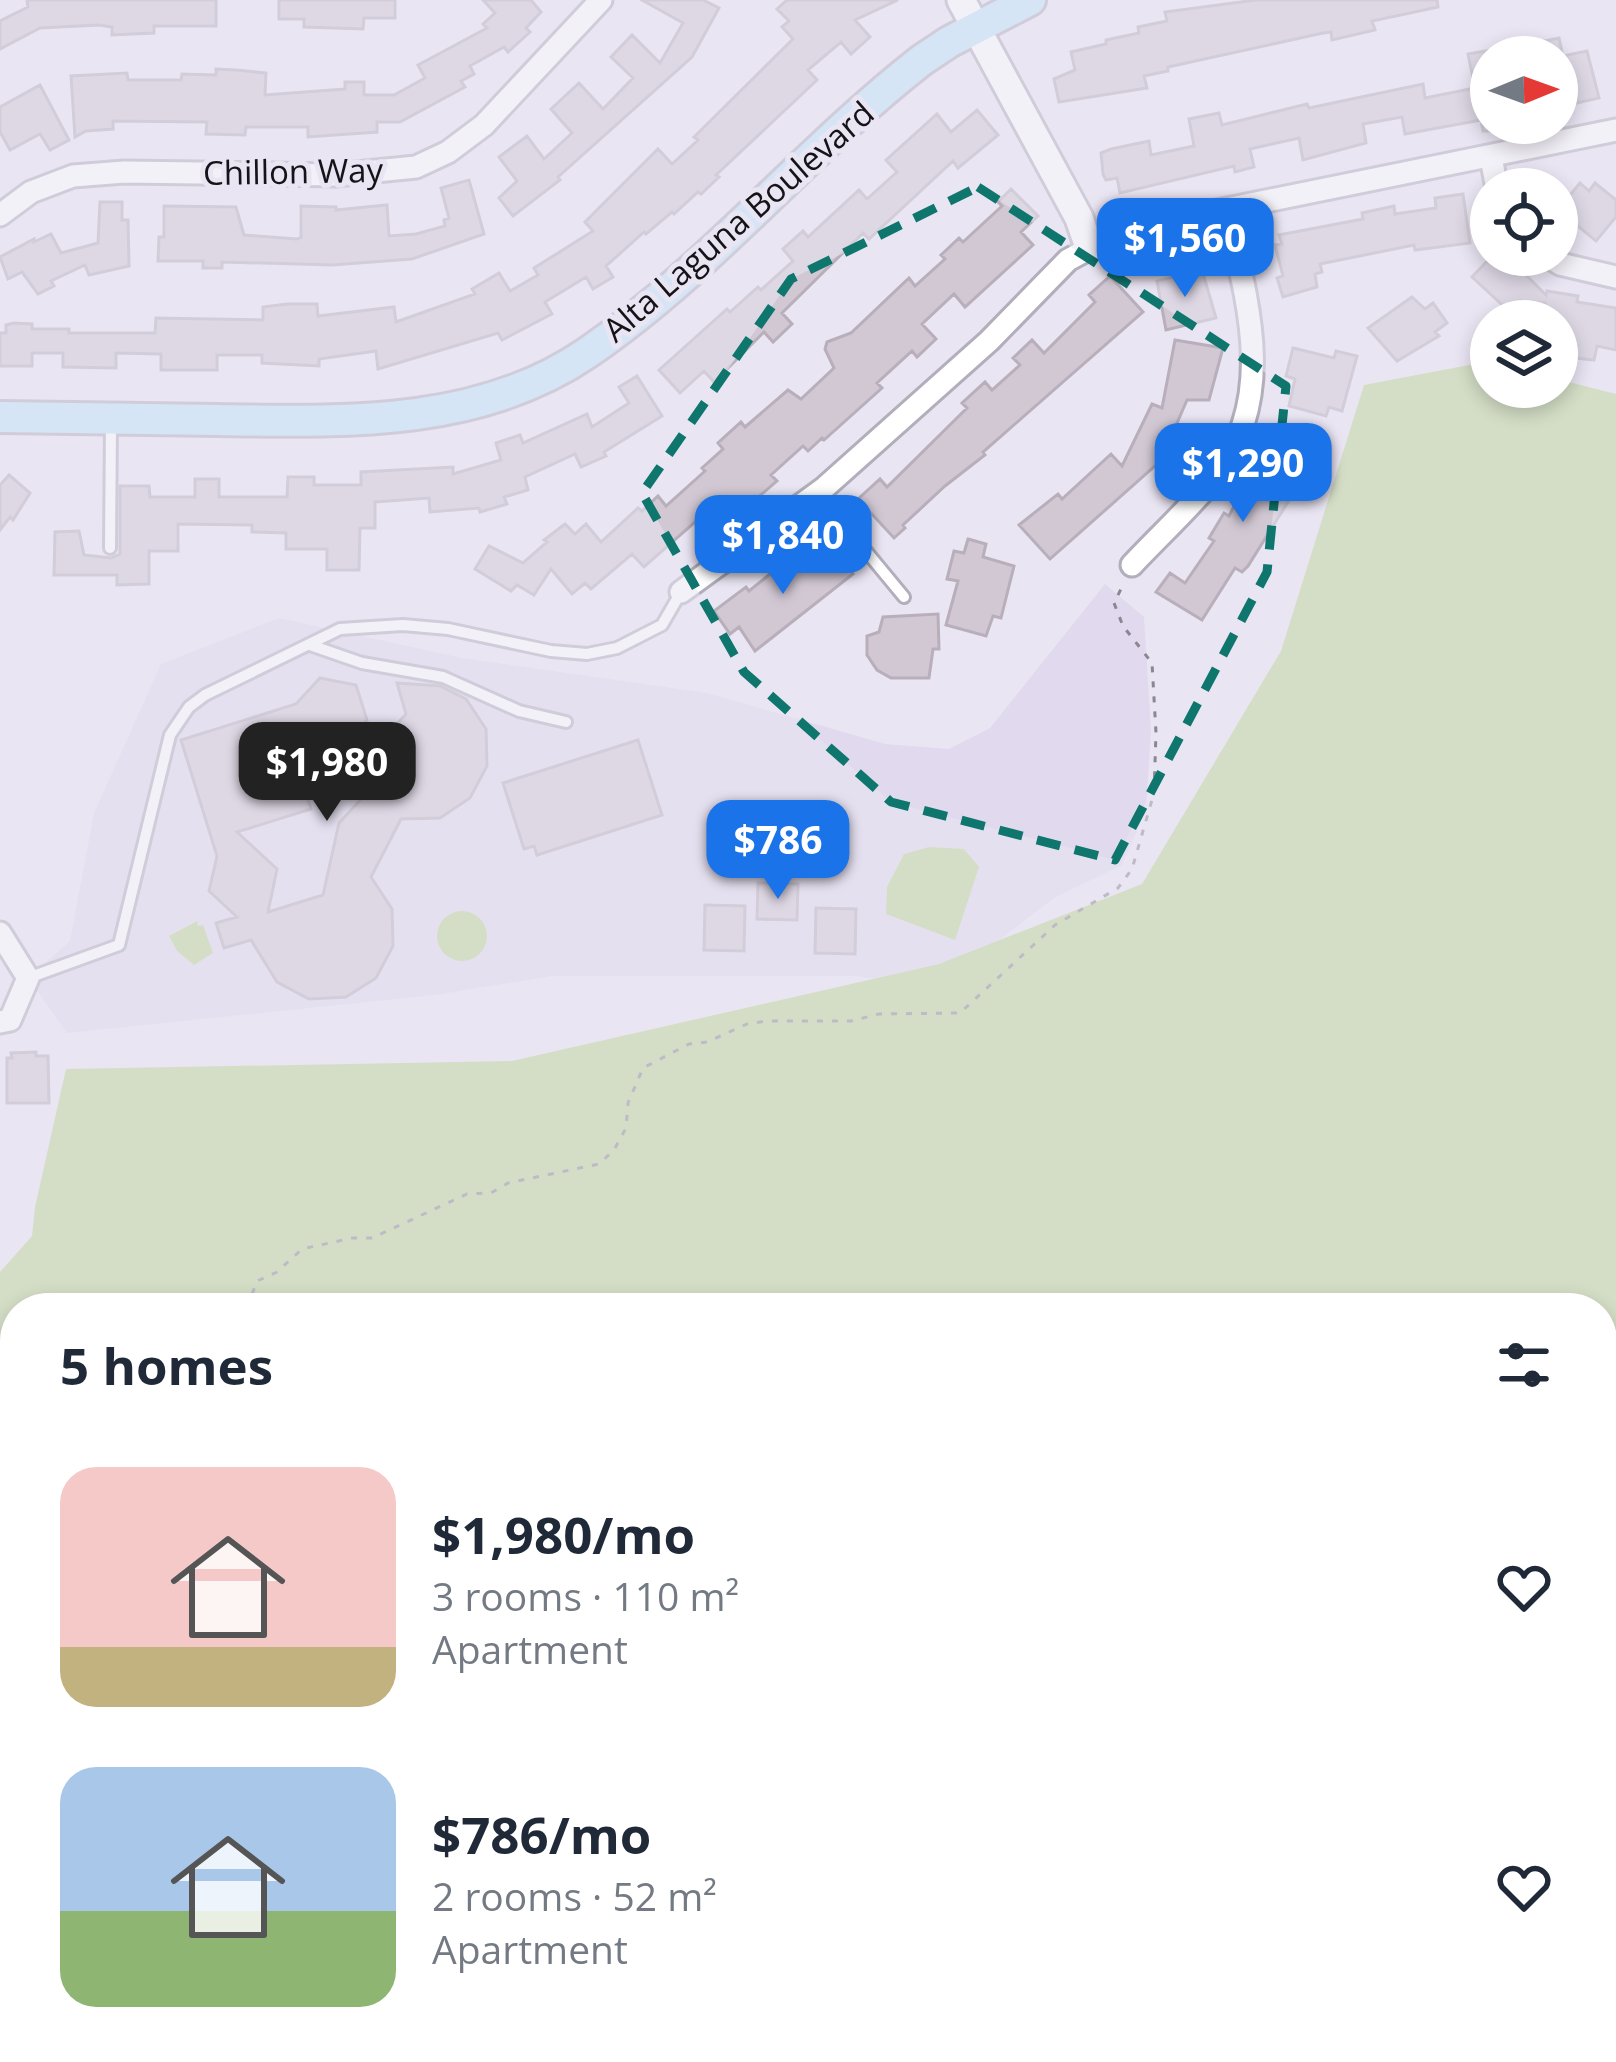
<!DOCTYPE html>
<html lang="en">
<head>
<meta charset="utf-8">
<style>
	:root { --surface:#fff; --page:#f2f2f3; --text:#1f2937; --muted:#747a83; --accent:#1a73e8 }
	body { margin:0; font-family:"Open Sans",sans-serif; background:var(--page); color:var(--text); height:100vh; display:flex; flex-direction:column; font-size:45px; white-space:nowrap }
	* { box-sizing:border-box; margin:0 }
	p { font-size:39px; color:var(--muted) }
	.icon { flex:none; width:66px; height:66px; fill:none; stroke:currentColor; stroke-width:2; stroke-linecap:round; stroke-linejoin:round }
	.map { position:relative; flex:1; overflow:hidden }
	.side { position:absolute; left:0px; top:1293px; width:1617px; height:771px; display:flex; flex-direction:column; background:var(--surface); border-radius:48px 48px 0 0; box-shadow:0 6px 18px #0003 }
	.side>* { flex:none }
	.needle { width:78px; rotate:89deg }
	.tools { position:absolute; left:1470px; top:36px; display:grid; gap:24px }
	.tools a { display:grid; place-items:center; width:108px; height:108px; border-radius:50%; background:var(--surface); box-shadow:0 6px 18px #0003; font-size:60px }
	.price { position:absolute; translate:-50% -102px; padding:0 27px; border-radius:24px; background:var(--accent); color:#fff; font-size:39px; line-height:78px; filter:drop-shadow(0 3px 6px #0008) }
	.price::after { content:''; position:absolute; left:50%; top:72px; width:36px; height:27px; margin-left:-18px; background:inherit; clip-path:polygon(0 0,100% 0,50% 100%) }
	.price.on { background:#222; color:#fff }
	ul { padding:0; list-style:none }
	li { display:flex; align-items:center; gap:36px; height:300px; padding:0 60px }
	li span { display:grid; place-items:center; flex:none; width:336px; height:240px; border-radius:36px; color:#555 }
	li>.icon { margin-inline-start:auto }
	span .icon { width:144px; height:144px; fill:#fffc; stroke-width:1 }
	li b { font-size:51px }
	h2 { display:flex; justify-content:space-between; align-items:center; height:144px; padding:0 60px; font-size:51px }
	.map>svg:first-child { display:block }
	.built { fill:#e1d9ee }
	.green { fill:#bbd690; fill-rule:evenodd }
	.building { fill:#d1c8d4; stroke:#b8afbb; stroke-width:3 }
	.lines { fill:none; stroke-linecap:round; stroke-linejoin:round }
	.service-casing { stroke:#b3aebb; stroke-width:16 }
	.minor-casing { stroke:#b3aebb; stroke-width:27 }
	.tertiary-casing { stroke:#b3aebb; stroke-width:33 }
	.secondary-casing { stroke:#b3aebb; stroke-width:36 }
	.path { stroke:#8b8791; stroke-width:3; stroke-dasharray:6 9; stroke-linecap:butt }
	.service { stroke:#fff; stroke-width:10 }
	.minor { stroke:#fff; stroke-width:21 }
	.tertiary { stroke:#fff; stroke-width:27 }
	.secondary { stroke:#bce5fb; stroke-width:30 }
	.marked { fill:none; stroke:#0f766e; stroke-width:9; stroke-dasharray:24 15; stroke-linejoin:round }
	.labels { text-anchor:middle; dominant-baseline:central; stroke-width:10; stroke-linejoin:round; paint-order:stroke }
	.street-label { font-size:33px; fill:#141317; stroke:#eae5f3 }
</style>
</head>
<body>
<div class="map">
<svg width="1616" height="2062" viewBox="0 0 1616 2062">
	<rect width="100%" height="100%" fill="#eae5f3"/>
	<path class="built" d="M 1105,584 L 1144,617 L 1151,730 L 1146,810 L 1122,865 L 1054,898 L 991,946 L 914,984 L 855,976 L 552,976 L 435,995 L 67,1033 L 28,978 L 70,941 L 94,813 L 161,664 L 279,618 L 462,658 L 707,693 L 885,744 L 949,749 L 990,728 Z"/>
	<path class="green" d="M 1490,361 L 1491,387 L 1557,387 L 1557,379 L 1616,394 L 1616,2062 L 0,2062 L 0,1272 L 32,1236 L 35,1207 L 66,1069 L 512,1061 L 939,964 L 1142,884 L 1281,651 L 1364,385 ZM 1602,1308 L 1602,2049 L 15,2049 L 15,1308 Z
		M 929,847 L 964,849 L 979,867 L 955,940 L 886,914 L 887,887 L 904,854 Z
		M437 936a25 25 0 1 1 50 0a25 25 0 1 1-50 0Z
		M 197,921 L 198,926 L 203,925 L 213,953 L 194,965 L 177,951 L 169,936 Z"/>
	<path class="building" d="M 27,0 L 216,0 L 216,26 L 154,26 L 154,33 L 112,35 L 112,27 L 99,25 L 40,28 L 0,49 L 0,21 L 28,7 Z
		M 279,0 L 395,0 L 395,18 L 364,18 L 363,29 L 304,27 L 304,19 L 279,19 Z
		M 483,0 L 531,0 L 541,12 L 526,28 L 530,32 L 508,52 L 504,47 L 470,66 L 474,74 L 461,81 L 465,87 L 400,122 L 377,122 L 377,132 L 308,137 L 308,127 L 246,127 L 245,135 L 206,134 L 207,122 L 113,121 L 113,129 L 86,131 L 75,137 L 71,76 L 127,73 L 128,80 L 181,80 L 182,74 L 216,75 L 216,69 L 236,70 L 266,73 L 265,95 L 345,89 L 345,82 L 364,82 L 364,95 L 394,95 L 425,78 L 418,65 L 487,28 L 483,24 L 495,13 Z
		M 642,0 L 703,0 L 719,8 L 692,57 L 558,177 L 560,180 L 513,216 L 499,198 L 517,181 L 499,157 L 527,136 L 544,159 L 572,133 L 551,109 L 579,83 L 603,109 L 633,78 L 611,57 L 632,35 L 660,63 L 683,23 Z
		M 787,0 L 898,0 L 855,20 L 870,37 L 851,54 L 841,42 L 808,70 L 817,80 L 716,175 L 719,177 L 701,194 L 698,192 L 674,214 L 672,212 L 646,234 L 644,232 L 606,266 L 613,277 L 593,289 L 586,277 L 545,302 L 552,314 L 502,340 L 498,333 L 378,369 L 376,351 L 319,359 L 319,366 L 262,363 L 262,355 L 217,355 L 217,370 L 161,370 L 161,354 L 116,353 L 116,368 L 63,367 L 63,353 L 32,353 L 32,366 L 0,366 L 0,333 L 6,333 L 6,325 L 14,323 L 32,324 L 32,329 L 69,329 L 69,333 L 155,333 L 156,318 L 263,320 L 263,307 L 287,304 L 317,304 L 318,316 L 394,307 L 396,322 L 475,294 L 472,289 L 499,273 L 510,291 L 538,275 L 534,268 L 593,231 L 585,222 L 658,149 L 672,164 L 698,140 L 694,137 L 793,39 L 782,27 L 789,21 L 777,9 Z
		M 1256,0 L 1437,0 L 1438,7 L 1372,21 L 1375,30 L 1332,40 L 1331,32 L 1323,33 L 1168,67 L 1168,71 L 1144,76 L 1147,88 L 1059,102 L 1054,79 L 1075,70 L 1071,52 L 1106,44 L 1106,40 L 1139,33 L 1138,27 L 1167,21 L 1165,12 Z
		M 1559,38 L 1563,56 L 1587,51 L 1599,98 L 1577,103 L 1573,85 L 1557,86 L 1559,57 L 1502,57 L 1502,50 Z
		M 1491,50 L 1491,131 L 1483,131 L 1481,120 L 1405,134 L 1402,117 L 1363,124 L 1366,143 L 1303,160 L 1299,138 L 1250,149 L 1254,167 L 1235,172 L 1234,166 L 1120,193 L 1117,178 L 1106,180 L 1103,174 L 1101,153 L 1111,149 L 1149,141 L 1151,155 L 1194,146 L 1189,119 L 1219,113 L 1222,125 L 1307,104 L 1309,108 L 1423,84 L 1425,98 L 1475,88 L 1468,54 Z
		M 40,85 L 69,140 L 50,150 L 40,134 L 10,150 L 0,132 L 0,107 Z
		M 977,110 L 998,135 L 958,168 L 953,161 L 869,239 L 863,233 L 782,313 L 792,324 L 773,342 L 764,332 L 714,382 L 704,371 L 680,393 L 659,370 L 727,309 L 730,312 L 758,287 L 761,290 L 793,261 L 783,249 L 803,231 L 808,237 L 859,190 L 867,199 L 897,172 L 886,160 L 937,114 L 951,132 Z
		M 469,180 L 484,234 L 412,259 L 332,265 L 222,262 L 222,268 L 203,268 L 203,261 L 158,261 L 159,237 L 164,237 L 164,206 L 236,207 L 244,235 L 297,239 L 301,237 L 301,206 L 336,207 L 336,210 L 387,205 L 389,236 L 416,234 L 445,226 L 444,220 L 449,218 L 441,188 Z
		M 1580,183 L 1589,191 L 1595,183 L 1616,200 L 1616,217 L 1596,241 L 1573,222 L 1557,242 L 1557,211 Z
		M 1011,189 L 1038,216 L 1021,232 L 1033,245 L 965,307 L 954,294 L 922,324 L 936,339 L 917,357 L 912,351 L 877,383 L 882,388 L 824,440 L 822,438 L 808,451 L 803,446 L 771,475 L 777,481 L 735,517 L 720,500 L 644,567 L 632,554 L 591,589 L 585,583 L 572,594 L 551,569 L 534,595 L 517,585 L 511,591 L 475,569 L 489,546 L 523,563 L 547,542 L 544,540 L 565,524 L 575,534 L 586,524 L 601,542 L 638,508 L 642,511 L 658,496 L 666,506 L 705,471 L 702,468 L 723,449 L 718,443 L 741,422 L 745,427 L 788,390 L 801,399 L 834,368 L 825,349 L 827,342 L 851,333 L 909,278 L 915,286 L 945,259 L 941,255 L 959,238 L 963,242 L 1002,206 L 998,202 Z
		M 1463,194 L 1470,243 L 1415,250 L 1414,245 L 1320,264 L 1322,272 L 1315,274 L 1317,287 L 1283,297 L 1277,278 L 1283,276 L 1275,245 L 1282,244 L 1279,235 L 1363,219 L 1362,213 L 1394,206 L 1395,214 L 1436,208 L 1435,198 Z
		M 100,202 L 122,202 L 122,220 L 128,220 L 129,266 L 89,275 L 85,265 L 51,281 L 54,286 L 38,294 L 22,272 L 8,279 L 0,257 L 34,239 L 34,242 L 51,234 L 61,253 L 98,243 Z
		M 1493,255 L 1516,275 L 1521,270 L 1546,295 L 1547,291 L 1578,296 L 1577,302 L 1616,308 L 1616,350 L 1597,346 L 1594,360 L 1557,356 L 1557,321 L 1542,321 L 1545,303 L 1520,301 L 1510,312 L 1472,277 Z
		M 1202,270 L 1216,318 L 1166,330 L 1157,281 Z
		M 1110,276 L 1143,312 L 983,452 L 985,455 L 945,486 L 903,525 L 905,528 L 894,538 L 858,499 L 880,479 L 887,487 L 967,408 L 962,403 L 985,382 L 992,390 L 1020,365 L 1013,358 L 1032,340 L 1044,353 L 1095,302 L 1089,295 Z
		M 1412,297 L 1425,309 L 1433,303 L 1447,323 L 1435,332 L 1439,336 L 1397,361 L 1368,328 Z
		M 1175,340 L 1223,348 L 1209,400 L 1187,400 L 1168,444 L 1182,450 L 1174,472 L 1155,466 L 1050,559 L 1019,525 L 1058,494 L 1062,499 L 1111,454 L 1122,466 L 1152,404 L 1162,408 Z
		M 1293,348 L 1334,358 L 1336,351 L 1357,356 L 1342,411 L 1329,407 L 1326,416 L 1289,406 L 1295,379 L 1286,376 Z
		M 637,376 L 662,416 L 604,452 L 606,456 L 581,467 L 575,454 L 525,477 L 528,490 L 504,497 L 507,504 L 480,512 L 479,508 L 430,512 L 429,498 L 375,502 L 375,528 L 360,528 L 359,570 L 327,570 L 327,549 L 286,549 L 286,533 L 252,532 L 252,525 L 178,524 L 178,551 L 149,551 L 149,584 L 117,585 L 117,575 L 54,575 L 55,532 L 79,531 L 84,555 L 111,558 L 120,554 L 120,486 L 149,486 L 150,497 L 195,497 L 195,479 L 219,479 L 219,497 L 287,497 L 288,477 L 314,477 L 314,485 L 361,485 L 361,472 L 453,467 L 453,474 L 501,460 L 496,443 L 520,435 L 523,443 L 587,414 L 592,427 L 629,403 L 619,387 Z
		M 1285,424 L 1316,451 L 1291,480 L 1298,486 L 1248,566 L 1242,572 L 1235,568 L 1202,620 L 1156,592 L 1170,573 L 1185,583 L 1214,541 L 1209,538 L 1224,513 L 1229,516 L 1251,473 L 1270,451 L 1265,447 Z
		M 9,475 L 30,493 L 13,520 L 10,517 L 0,530 L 0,485 Z
		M 968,539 L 986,544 L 983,557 L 1014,566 L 1001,618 L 993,616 L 986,636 L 946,625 L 958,581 L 947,579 L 954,551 L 964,553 Z
		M 834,547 L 853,574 L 755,651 L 739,627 L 730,634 L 714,611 L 746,587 L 749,591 L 796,553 L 805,567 Z
		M 938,614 L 939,649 L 933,649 L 929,678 L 891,678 L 877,670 L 867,655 L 867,636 L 879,632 L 883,617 Z
		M 320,678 L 356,685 L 367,720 L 342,747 L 313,741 L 320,763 L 299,770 L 311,809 L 237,832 L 277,869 L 268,912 L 323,895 L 339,823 L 389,769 L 380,742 L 406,714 L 397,683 L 440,686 L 466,699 L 486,729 L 487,766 L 470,798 L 440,818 L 401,819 L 371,877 L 392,909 L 393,946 L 376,978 L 346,997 L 309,999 L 277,982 L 251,940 L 224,948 L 216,923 L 237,917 L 209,891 L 217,856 L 181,740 L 296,704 Z
		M 638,740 L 662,815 L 537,855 L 534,846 L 524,849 L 503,783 Z
		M 758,883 L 798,884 L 797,920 L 757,919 Z
		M 705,905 L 745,906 L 744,951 L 704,950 Z
		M 816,908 L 856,909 L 855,954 L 815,953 Z
		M 36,1052 L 36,1056 L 48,1056 L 49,1103 L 7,1103 L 7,1058 L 12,1058 L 11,1053 Z"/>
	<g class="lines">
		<defs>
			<path id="service" d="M 818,493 L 904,597
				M 110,548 L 111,422
				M 310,645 L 362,663 L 443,677 L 519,711 L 566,722
				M 28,978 L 119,945 L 170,735 L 189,707 L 205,695 L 340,629 L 403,625 L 448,629 L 551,651 L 587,654 L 617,648 L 662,625 L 681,592"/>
			<path id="minor" d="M 1491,157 L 1497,189
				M 0,215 L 31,192 L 73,176 L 124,172 L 336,175 L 416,167 L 448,152 L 484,125 L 601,0
				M 1546,255 L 1560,264 L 1616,277
				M 1132,565 C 1159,536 1190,508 1215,477 C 1278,397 1247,299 1226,210
				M 681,592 L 823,489 L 989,341 L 1068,260 L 1114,235 L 1143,226 L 1616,130
				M 0,933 L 28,978 L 10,1020 L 0,1022"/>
			<path id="tertiary" d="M 961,0 L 1079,218 L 1089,247"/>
			<path id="secondary" d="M 0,417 C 73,418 145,419 218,420 C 343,422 479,427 587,353 C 710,269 805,151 922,60 L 949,42 L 1030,0"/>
		</defs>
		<use href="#service" class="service-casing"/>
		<use href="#minor" class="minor-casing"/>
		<use href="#tertiary" class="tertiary-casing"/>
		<use href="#secondary" class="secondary-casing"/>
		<path class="path" d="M 247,1308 L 257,1281 L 277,1272 L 302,1249 L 352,1238 L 372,1238 L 467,1194 L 491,1193 L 508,1183 L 599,1164 L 614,1150 L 626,1128 L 628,1103 L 643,1068 L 689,1044 L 707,1042 L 747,1024 L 766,1021 L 851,1021 L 879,1014 L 960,1013 L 1055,925 L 1118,888 L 1132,869 L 1154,793 L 1156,733 L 1152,663 L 1123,626 L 1114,603 L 1124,583
			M 0,1821 L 8,1793 L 15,1783
			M 0,1996 L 5,2062"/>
		<use href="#service" class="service"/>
		<use href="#minor" class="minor"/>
		<use href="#tertiary" class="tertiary"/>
		<use href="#secondary" class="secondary"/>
	</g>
	<path d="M0 0H1616V2062H0ZM 978,187 L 1286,386 L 1267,572 L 1115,860 L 891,802 L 744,672 L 642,493 L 791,279 Z" fill="#eae5f3" fill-opacity=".55" fill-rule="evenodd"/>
	<path class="marked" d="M 978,187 L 1286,386 L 1267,572 L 1115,860 L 891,802 L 744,672 L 642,493 L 791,279 Z"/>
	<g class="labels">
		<g class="street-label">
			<text transform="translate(293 171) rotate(-1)">Chillon Way</text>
			<text transform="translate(738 221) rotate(-41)">Alta Laguna Boulevard</text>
		</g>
	</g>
</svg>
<div class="tools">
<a><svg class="needle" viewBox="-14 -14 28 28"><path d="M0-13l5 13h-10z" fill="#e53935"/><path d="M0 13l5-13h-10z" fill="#747a83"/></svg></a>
<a><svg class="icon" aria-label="locate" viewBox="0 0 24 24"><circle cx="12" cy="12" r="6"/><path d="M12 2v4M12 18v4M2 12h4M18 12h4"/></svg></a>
<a><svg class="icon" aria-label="layers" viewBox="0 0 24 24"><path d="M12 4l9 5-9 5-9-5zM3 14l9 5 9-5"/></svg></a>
</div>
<b class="price" style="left:1185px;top:300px">$1,560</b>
<b class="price" style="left:1243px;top:525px">$1,290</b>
<b class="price" style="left:783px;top:597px">$1,840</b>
<b class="price on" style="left:327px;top:824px">$1,980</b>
<b class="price" style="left:778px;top:902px">$786</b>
<section class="side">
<h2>5 homes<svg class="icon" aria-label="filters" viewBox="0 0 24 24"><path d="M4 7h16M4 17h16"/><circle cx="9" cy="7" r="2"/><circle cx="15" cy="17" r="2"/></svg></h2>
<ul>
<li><span style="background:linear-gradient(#f6c9c9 75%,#c2b280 0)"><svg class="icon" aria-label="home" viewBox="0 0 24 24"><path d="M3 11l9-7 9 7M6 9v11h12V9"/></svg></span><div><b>$1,980/mo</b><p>3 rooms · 110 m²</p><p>Apartment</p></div><svg class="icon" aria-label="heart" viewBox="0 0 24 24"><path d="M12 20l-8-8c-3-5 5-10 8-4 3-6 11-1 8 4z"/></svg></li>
<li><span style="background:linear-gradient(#a9c7e8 60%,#8fb573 0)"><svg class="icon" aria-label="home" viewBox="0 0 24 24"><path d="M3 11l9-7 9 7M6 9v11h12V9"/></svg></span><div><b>$786/mo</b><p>2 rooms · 52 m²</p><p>Apartment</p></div><svg class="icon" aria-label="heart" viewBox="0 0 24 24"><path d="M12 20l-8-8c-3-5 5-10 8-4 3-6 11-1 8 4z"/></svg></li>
</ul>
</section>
</div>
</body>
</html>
